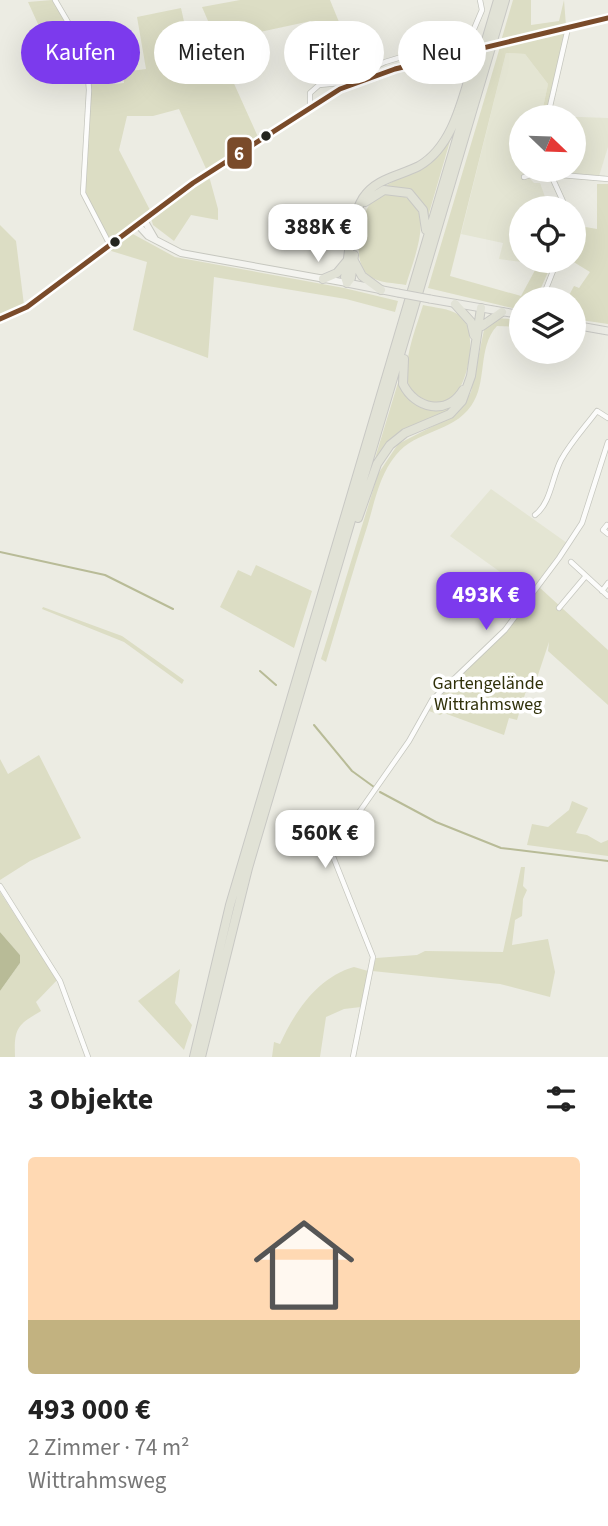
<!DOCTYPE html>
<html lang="de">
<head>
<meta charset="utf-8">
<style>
	:root { --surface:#fff; --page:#f2f2f2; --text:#222; --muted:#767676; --accent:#7c3aed }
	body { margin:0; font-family:"Source Sans 3",sans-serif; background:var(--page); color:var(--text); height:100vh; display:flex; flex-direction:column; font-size:26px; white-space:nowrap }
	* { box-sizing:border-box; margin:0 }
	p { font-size:23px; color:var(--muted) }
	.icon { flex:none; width:38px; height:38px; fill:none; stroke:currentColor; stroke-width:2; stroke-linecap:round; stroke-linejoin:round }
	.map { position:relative; height:1057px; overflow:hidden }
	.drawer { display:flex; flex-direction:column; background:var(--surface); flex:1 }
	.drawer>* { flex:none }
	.hud { position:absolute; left:21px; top:21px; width:567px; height:63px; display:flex; gap:14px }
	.needle { width:46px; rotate:113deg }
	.buttons { position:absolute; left:509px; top:105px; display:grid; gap:14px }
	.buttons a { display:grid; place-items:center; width:77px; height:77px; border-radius:50%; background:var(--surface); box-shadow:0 7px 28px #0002; font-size:35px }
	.price { position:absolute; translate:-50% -60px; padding:0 16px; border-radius:14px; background:#fff; color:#222; font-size:23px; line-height:46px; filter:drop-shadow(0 2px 4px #0008) }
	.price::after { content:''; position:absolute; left:50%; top:42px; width:21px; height:16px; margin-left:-10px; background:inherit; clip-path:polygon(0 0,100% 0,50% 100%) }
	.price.selected { background:var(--accent); color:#fff }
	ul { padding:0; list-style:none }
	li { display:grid; align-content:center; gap:14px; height:371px; padding:0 28px }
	li span { display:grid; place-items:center; height:217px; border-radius:7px; color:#555 }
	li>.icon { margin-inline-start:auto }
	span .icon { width:126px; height:126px; fill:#fffc; stroke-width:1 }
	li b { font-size:30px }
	h2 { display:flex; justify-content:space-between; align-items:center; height:84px; padding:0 28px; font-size:30px }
	.pill { padding:0 24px; border-radius:32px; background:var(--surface); box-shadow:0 7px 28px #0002; font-size:24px; line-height:63px }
	.pill.selected { background:var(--accent); color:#fff }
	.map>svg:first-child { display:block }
	.built { fill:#e4e5d3 }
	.green { fill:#dcddc4 }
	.water { fill:#b8bb97 }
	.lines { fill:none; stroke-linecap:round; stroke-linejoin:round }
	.stream { stroke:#b8bb97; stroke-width:2 }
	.minor-casing { stroke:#c6c7bf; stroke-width:6 }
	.tertiary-casing { stroke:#c6c7bf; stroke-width:7 }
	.secondary-casing { stroke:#c6c7bf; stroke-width:8 }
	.primary-casing { stroke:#c8c8c4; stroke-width:9 }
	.motorway-casing { stroke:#c8c8c4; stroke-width:10 }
	.minor { stroke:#fcfcfb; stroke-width:4.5 }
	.tertiary { stroke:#fcfcfb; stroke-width:5 }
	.secondary { stroke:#f4f4f0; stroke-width:6 }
	.primary { stroke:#ecece5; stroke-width:7 }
	.motorway { stroke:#e1e2d6; stroke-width:8 }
	.tertiary-bridge-casing { stroke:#c6c7bf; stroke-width:7; stroke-linecap:butt }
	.primary-bridge-casing { stroke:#c8c8c4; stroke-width:9; stroke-linecap:butt }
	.tertiary-bridge { stroke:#fcfcfb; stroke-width:5 }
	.primary-bridge { stroke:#ecece5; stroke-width:7 }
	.bus-1-casing { stroke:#fff; stroke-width:10 }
	.bus-1 { stroke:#7a4b2a; stroke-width:5 }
	.bus-dot { fill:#24251f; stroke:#fff; stroke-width:2.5 }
	.labels { text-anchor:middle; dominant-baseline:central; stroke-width:7; stroke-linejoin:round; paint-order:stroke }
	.park-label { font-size:18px; fill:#30310a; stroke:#fff }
	.line-badge { stroke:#fff; stroke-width:2.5 }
	.badge-label { font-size:19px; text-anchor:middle; font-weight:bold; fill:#fff }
</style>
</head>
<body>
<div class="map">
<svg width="608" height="1057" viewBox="0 0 608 1057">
	<rect width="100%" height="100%" fill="#ecece3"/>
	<path class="built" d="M 506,53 L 525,54 L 548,84 L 541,117 L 522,117 L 522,170 L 534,183 L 540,183 L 549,208 L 522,208 L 522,261 L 540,261 L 538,264 L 499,259 L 503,243 L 461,234 Z
		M 551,116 L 608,118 L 608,147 L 599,176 L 552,171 L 574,170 L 574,117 Z
		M 491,489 L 567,543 L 531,594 L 450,536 Z"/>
	<path class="green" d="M 52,0 L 67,22 L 43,35 L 28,2 Z
		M 240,0 L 330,0 L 359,71 L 334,83 L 311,21 L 228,39 L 218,44 L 202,7 Z
		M 513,0 L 531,0 L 531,25 L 559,21 L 564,0 L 566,26 L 501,41 Z
		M 181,8 L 185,26 L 172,29 L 176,59 L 218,48 L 258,137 L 208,173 L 179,109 L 153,116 L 127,116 L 119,150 L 151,212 L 111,241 L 85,195 L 91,79 L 110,71 L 113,84 L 124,83 L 123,72 L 146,69 L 137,17 Z
		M 104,26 L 110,48 L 89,56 L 78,33 Z
		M 562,32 L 565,36 L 547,117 L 541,117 L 548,84 L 525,54 L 506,53 L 450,276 L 521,296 L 540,261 L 553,261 L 536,299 L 522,299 L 521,310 L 428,288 L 500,47 Z
		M 452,134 L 427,220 L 404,189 L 387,187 L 367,196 L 416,169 Z
		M 209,176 L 218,209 L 218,220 L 191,215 L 174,241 L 153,225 L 151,218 Z
		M 597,184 L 608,184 L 608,324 L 574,319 L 574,299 L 567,299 L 574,286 L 579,288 L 590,272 L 572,261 L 574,225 L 597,229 Z
		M 385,193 C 442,195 416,251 406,285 C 395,283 378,283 369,276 C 352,263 359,223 368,207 C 372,200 379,197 385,193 Z
		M 0,225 L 16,241 L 24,305 L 0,314 Z
		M 131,233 L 175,257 L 344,288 L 398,301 L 395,312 L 346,299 L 214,277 L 208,358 L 133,330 L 147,262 L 108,250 Z
		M 423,305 C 435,308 449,308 459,315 C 479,328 469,380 455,395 C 450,401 439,405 431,403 C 387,395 415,333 423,305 Z
		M 497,318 L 521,320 L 521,327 L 497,326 C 477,347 488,383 471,406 C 452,433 416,430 396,455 C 380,474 375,500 368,524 C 353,570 340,616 326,662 L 321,659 L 378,474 L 398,444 L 449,418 L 461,409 L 471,392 L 484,330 Z
		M 400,376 C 410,407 421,414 453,404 L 456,407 L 413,428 L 373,465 Z
		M 256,565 L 312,591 L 294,648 L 220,607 L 238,570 L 251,576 Z
		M 539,587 L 608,650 L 608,705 L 548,651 L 549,642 L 534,687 L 526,691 L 517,720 L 509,718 L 504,735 L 444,713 L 440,715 L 429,711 L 439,693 L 496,642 Z
		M 43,607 L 122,636 L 184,680 L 182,684 L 124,642 L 42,609 Z
		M 39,755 L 81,838 L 30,861 L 0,880 L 0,759 L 8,774 Z
		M 572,801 L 588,808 L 576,833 L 587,835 L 601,843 L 608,840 L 608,856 L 527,845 L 532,824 L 548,827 L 569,810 Z
		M 521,867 L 525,867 L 523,886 L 527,890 L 523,899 L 522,916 L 515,920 L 512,945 L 548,939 L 555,972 L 550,997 L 500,984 L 372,971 L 376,958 L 417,955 L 425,951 L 503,952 Z
		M 0,892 L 45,961 L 49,959 L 60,977 L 36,1002 L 41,1011 C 17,1025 14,1028 15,1057 L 0,1057 L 0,991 L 20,963 L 20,955 L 0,932 Z
		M 354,967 L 368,971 L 361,1007 L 344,1009 L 326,1017 L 320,1057 L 272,1057 L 274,1042 L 280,1044 C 295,1011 318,977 354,967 Z
		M 180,969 L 175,1003 L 192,1025 L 184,1050 L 138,1001 Z"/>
	<path class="water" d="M 0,932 L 20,955 L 20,963 L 0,991 Z"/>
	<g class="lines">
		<path class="stream" d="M 0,552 L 105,575 L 173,609
			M 260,671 L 276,685
			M 314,725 L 352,771 L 374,787
			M 380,792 L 436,822 L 501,848 L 608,861"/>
		<defs>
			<path id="minor" d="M 55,0 L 86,53 L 89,90 L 83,193 L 110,245
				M 310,106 L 310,93 L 319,85 L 340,83 L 385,62 L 471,36 L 482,10 L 480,0
				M 548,115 L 568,28
				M 551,175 L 566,208
				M 524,177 L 537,173 L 608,179
				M 542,299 L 557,261
				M 535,515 C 551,503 552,477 561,460 C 571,442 585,427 597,411 L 608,418
				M 607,525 L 603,530 L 608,534
				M 571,562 L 608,596
				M 602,591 L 608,583
				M 559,608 L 585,577
				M 0,886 L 60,981 L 88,1057
				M 353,1057 L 373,957 L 332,854 L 334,848 L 409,741 L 432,700 L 505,630 L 559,558 L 582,523 L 608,442"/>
			<path id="tertiary" d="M 506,43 L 608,18
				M 144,220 L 208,173 L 340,89 L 395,69 L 470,51"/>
			<path id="secondary" d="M 138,225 L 148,236 L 181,253 L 347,283
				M 0,319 L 27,307 L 144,220 L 155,239"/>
			<path id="primary" d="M 347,283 L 398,293
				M 430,299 L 522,315
				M 574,325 L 608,331"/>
			<path id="motorway" d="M 365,202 L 384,190 L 409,193 L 423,210 L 426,230
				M 354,261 L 362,276 L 381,290
				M 323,279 L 337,273 L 347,261
				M 347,283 L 345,277 C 350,253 350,219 363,198 C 376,178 400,176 419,166 C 449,149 460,109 469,78
				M 347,283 L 351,278 L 354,255
				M 455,304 L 471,322 L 474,335
				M 482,326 L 502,312
				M 404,359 L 403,384 C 415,409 447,416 463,390
				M 358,518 L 377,464 L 390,445 L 405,433 L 450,414 L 462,401 L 471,376 L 481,308
				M 194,1057 L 230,905 L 498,0
				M 201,1057 L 248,868 L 505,0"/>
		</defs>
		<use href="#minor" class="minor-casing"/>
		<use href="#tertiary" class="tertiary-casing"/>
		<use href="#secondary" class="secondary-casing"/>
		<use href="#primary" class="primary-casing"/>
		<use href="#motorway" class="motorway-casing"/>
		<use href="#minor" class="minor"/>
		<use href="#tertiary" class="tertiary"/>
		<use href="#secondary" class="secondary"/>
		<use href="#primary" class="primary"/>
		<use href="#motorway" class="motorway"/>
		<defs>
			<path id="tertiary-bridge" d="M 470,51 L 506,43"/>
			<path id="primary-bridge" d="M 398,293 L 430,299"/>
		</defs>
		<use href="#tertiary-bridge" class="tertiary-bridge-casing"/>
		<use href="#primary-bridge" class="primary-bridge-casing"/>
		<use href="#tertiary-bridge" class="tertiary-bridge"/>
		<use href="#primary-bridge" class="primary-bridge"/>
		<defs>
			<path id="bus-1" d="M 0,319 L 27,307 L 193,183 L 340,89 L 395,69 L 608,18"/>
		</defs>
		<use href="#bus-1" class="bus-1-casing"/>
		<use href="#bus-1" class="bus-1"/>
	</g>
	<g class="bus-dot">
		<circle cx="266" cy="136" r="6"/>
		<circle cx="115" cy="242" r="6"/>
	</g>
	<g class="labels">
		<g class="park-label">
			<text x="488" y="683">Gartengelände<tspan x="488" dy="21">Wittrahmsweg</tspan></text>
		</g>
	</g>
	<rect class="line-badge" x="226" y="136" width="27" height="34" rx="7" fill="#7a4b2a"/>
	<g class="badge-label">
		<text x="239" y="160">6</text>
	</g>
</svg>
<div class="buttons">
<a><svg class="needle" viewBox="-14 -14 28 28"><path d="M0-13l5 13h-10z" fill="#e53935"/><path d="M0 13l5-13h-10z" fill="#767676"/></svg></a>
<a><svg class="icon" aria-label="locate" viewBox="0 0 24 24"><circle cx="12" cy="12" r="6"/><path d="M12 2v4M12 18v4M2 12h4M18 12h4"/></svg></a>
<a><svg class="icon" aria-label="layers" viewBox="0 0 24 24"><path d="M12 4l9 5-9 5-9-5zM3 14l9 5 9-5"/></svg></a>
</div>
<b class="price" style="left:318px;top:264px">388K €</b>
<b class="price selected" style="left:486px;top:632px">493K €</b>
<b class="price" style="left:325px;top:870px">560K €</b>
<div class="hud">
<a class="pill selected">Kaufen</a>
<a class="pill">Mieten</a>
<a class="pill">Filter</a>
<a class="pill">Neu</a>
</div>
</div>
<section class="drawer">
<h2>3 Objekte<svg class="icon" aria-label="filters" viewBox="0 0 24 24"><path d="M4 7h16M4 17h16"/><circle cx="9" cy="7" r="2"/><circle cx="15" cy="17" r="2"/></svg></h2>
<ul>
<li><span style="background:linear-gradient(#ffd9b3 75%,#c2b280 0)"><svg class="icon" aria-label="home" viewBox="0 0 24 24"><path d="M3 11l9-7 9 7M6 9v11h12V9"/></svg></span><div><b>493 000 €</b><p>2 Zimmer · 74 m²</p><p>Wittrahmsweg</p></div></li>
</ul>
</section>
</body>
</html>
